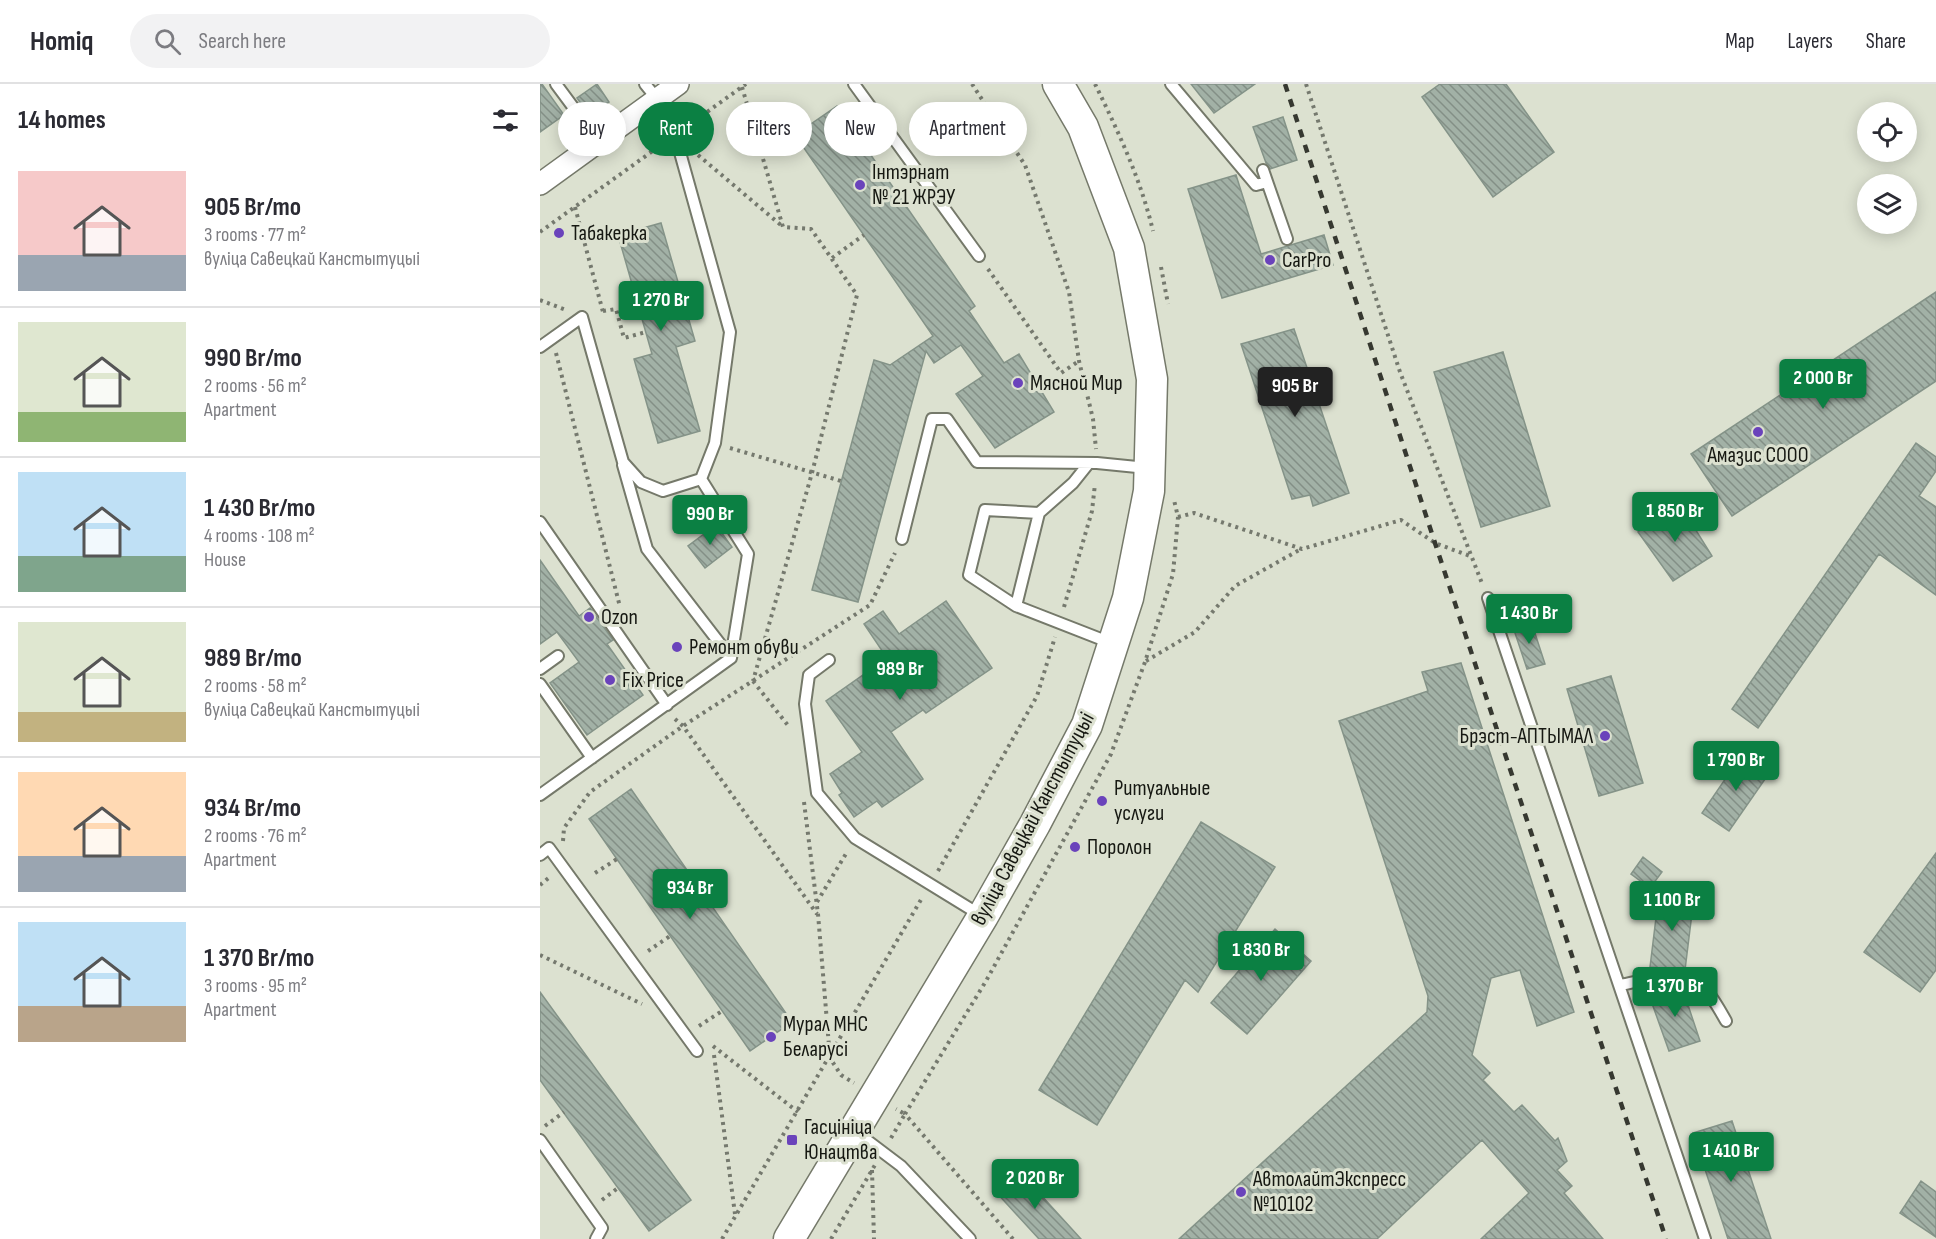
<!DOCTYPE html>
<html lang="en">
<head>
<meta charset="utf-8">
<style>
	:root { --surface:#fff; --page:#f2f2f3; --text:#2b2b33; --muted:#7c7c81; --line:#e1e1e2; --accent:#0b8043 }
	body { margin:0; font-family:"Sofia Sans Condensed",sans-serif; background:var(--page); color:var(--text); height:100vh; display:flex; flex-direction:column; font-size:22px; white-space:nowrap }
	* { box-sizing:border-box; margin:0 }
	p { font-size:20px; color:var(--muted) }
	.icon { flex:none; width:33px; height:33px; fill:none; stroke:currentColor; stroke-width:2; stroke-linecap:round; stroke-linejoin:round }
	.map { position:relative; flex:1; overflow:hidden }
	.drawer { display:flex; flex-direction:column; background:var(--surface); width:540px }
	.drawer>* { flex:none }
	.hud { position:absolute; left:18px; top:18px; width:570px; height:54px; display:flex; gap:12px }
	.tools { position:absolute; left:1317px; top:18px; display:grid; gap:12px }
	.tools a { display:grid; place-items:center; width:60px; height:60px; border-radius:50%; background:var(--surface); box-shadow:0 3px 15px #0003; font-size:30px }
	.price { position:absolute; translate:-50% -51px; padding:0 14px; border-radius:6px; background:var(--accent); color:#fff; font-size:20px; line-height:39px; filter:drop-shadow(0 2px 3px #0008) }
	.price::after { content:''; position:absolute; left:50%; top:36px; width:18px; height:14px; margin-left:-9px; background:inherit; clip-path:polygon(0 0,100% 0,50% 100%) }
	.price.selected { background:#222; color:#fff }
	ul { padding:0; list-style:none }
	li { display:flex; align-items:center; gap:18px; height:150px; padding:0 18px }
	li+li { border-top:2px solid var(--line) }
	li span { display:grid; place-items:center; flex:none; width:168px; height:120px; border-radius:0px; color:#555 }
	li>.icon { margin-inline-start:auto }
	span .icon { width:72px; height:72px; fill:#fffc; stroke-width:1 }
	li b { font-size:26px }
	h2 { display:flex; justify-content:space-between; align-items:center; height:72px; padding:0 18px; font-size:26px }
	.pill { padding:0 21px; border-radius:27px; background:var(--surface); box-shadow:0 3px 15px #0003; font-size:21px; line-height:54px }
	.pill.selected { background:var(--accent); color:#fff }
	header { display:flex; align-items:center; gap:36px; box-sizing:border-box; height:84px; padding:0 30px; background:var(--surface); border-bottom:2px solid var(--line) }
	header strong { font-size:28px }
	nav { display:flex; gap:33px; margin-inline-start:auto; font-size:21px }
	.search { width:420px; height:54px; background:var(--page); display:flex; align-items:center; gap:15px; box-sizing:border-box; padding:0 21px; border-radius:33px; color:var(--muted); font-size:22px }
	main { display:flex; flex:1; min-height:0 }
	.map>svg:first-child { display:block }
	.building { fill:url(#building-back-hatch); stroke:#849388; stroke-width:1.5 }
	.lines { fill:none; stroke-linecap:round; stroke-linejoin:round }
	.service-casing { stroke:#75796a; stroke-width:14 }
	.minor-casing { stroke:#75796a; stroke-width:24 }
	.secondary-casing { stroke:#75796a; stroke-width:33 }
	.path { stroke:#75796e; stroke-width:4; stroke-dasharray:3 4.5; stroke-linecap:butt }
	.service { stroke:#fff; stroke-width:10 }
	.minor { stroke:#fff; stroke-width:21 }
	.secondary { stroke:#fff; stroke-width:30 }
	.rail { stroke:#363830; stroke-width:4.5; stroke-dasharray:8 8; stroke-linecap:butt }
	.poi-dot { fill:#6a43bb; stroke:#dce1d0; stroke-width:2 }
	.labels { text-anchor:middle; dominant-baseline:central; stroke-width:6; stroke-linejoin:round; paint-order:stroke }
	.poi-label { font-size:22px; fill:#161812; stroke:#dce1d0; text-anchor:start }
	.street-label { font-size:22px; fill:#161812; stroke:#dce1d0 }
</style>
</head>
<body>
<header>
<strong>Homiq</strong>
<div class="search"><svg class="icon" aria-label="search" viewBox="0 0 24 24"><circle cx="10" cy="10" r="6"/><path d="M15 15l6 6"/></svg>Search here</div>
<nav><a>Map</a><a>Layers</a><a>Share</a></nav>
</header>
<main>
<section class="drawer">
<h2>14 homes<svg class="icon" aria-label="filters" viewBox="0 0 24 24"><path d="M4 7h16M4 17h16"/><circle cx="9" cy="7" r="2"/><circle cx="15" cy="17" r="2"/></svg></h2>
<ul>
<li><span style="background:linear-gradient(#f6c9c9 70%,#9aa5b1 0)"><svg class="icon" aria-label="home" viewBox="0 0 24 24"><path d="M3 11l9-7 9 7M6 9v11h12V9"/></svg></span><div><b>905 Br/mo</b><p>3 rooms · 77 m²</p><p>вуліца Савецкай Канстытуцыі</p></div></li>
<li><span style="background:linear-gradient(#dfe7d0 75%,#8fb573 0)"><svg class="icon" aria-label="home" viewBox="0 0 24 24"><path d="M3 11l9-7 9 7M6 9v11h12V9"/></svg></span><div><b>990 Br/mo</b><p>2 rooms · 56 m²</p><p>Apartment</p></div></li>
<li><span style="background:linear-gradient(#bfe0f5 70%,#7fa58c 0)"><svg class="icon" aria-label="home" viewBox="0 0 24 24"><path d="M3 11l9-7 9 7M6 9v11h12V9"/></svg></span><div><b>1 430 Br/mo</b><p>4 rooms · 108 m²</p><p>House</p></div></li>
<li><span style="background:linear-gradient(#dfe7d0 75%,#c2b280 0)"><svg class="icon" aria-label="home" viewBox="0 0 24 24"><path d="M3 11l9-7 9 7M6 9v11h12V9"/></svg></span><div><b>989 Br/mo</b><p>2 rooms · 58 m²</p><p>вуліца Савецкай Канстытуцыі</p></div></li>
<li><span style="background:linear-gradient(#ffd9b3 70%,#9aa5b1 0)"><svg class="icon" aria-label="home" viewBox="0 0 24 24"><path d="M3 11l9-7 9 7M6 9v11h12V9"/></svg></span><div><b>934 Br/mo</b><p>2 rooms · 76 m²</p><p>Apartment</p></div></li>
<li><span style="background:linear-gradient(#bfe0f5 70%,#b9a48a 0)"><svg class="icon" aria-label="home" viewBox="0 0 24 24"><path d="M3 11l9-7 9 7M6 9v11h12V9"/></svg></span><div><b>1 370 Br/mo</b><p>3 rooms · 95 m²</p><p>Apartment</p></div></li>
</ul>
</section>
<div class="map">
<svg width="1396" height="1155" viewBox="0 0 1396 1155">
	<defs>
		<pattern id="building-back-hatch" width="6" height="6" patternUnits="userSpaceOnUse" patternTransform="scale(1.5)"><rect width="6" height="6" fill="#a2b1a6"/><path d="M-1 5l2 2M0 0l6 6M5-1l2 2" fill="none" stroke="#838f86"/></pattern>
	</defs>
	<rect width="100%" height="100%" fill="#dce1d0"/>
	<path class="building" d="M 0,0 L 2,0 L 24,31 L 0,48 Z
		M 57,0 L 69,18 L 49,31 L 37,14 Z
		M 651,0 L 715,0 L 674,29 Z
		M 900,0 L 966,0 L 1014,68 L 953,113 L 882,13 Z
		M 297,22 L 435,222 L 429,227 L 464,279 L 479,270 L 514,328 L 455,364 L 416,310 L 443,292 L 421,261 L 394,279 L 386,267 L 318,518 L 272,506 L 334,276 L 350,281 L 393,252 L 255,51 Z
		M 743,33 L 757,76 L 730,85 L 726,79 L 713,43 Z
		M 696,91 L 721,170 L 784,151 L 793,181 L 682,214 L 648,105 Z
		M 121,139 L 155,257 L 136,263 L 160,347 L 118,359 L 94,275 L 112,270 L 78,151 Z
		M 1396,208 L 1396,297 L 1192,432 L 1151,370 Z
		M 754,245 L 809,409 L 773,422 L 770,411 L 752,415 L 701,260 Z
		M 963,268 L 1010,422 L 941,443 L 894,288 Z
		M 1376,359 L 1396,373 L 1396,387 L 1379,412 L 1396,423 L 1396,511 L 1339,470 L 1218,644 L 1192,625 Z
		M 1139,419 L 1172,472 L 1133,497 L 1098,448 Z
		M 176,441 L 192,463 L 165,484 L 148,462 Z
		M 0,476 L 39,532 L 50,524 L 73,556 L 67,560 L 103,611 L 47,651 L 10,599 L 39,578 L 17,548 L 0,560 Z
		M 406,517 L 452,584 L 386,629 L 383,626 L 351,648 L 383,695 L 342,723 L 337,717 L 314,733 L 299,711 L 302,709 L 290,690 L 322,668 L 286,617 L 347,574 L 324,540 L 343,527 L 359,550 Z
		M 991,537 L 1005,580 L 987,585 L 973,543 Z
		M 921,579 L 1034,928 L 997,942 L 980,886 L 951,894 L 932,971 L 950,989 L 943,996 L 974,1028 L 982,1021 L 1015,1057 L 1018,1054 L 1027,1077 L 1017,1086 L 1032,1102 L 1024,1109 L 1063,1155 L 941,1155 L 989,1109 L 942,1056 L 837,1155 L 639,1155 L 887,928 L 888,912 L 799,637 L 888,607 L 882,588 Z
		M 1071,592 L 1103,699 L 1059,712 L 1027,605 Z
		M 1203,669 L 1230,688 L 1189,747 L 1162,729 Z
		M 91,705 L 252,938 L 210,967 L 49,735 Z
		M 661,738 L 735,783 L 658,908 L 645,896 L 557,1041 L 499,1006 Z
		M 1396,769 L 1396,886 L 1380,908 L 1324,868 Z
		M 1103,773 L 1122,788 L 1110,804 L 1091,790 Z
		M 1119,809 L 1154,813 L 1145,886 L 1110,883 Z
		M 735,845 L 771,877 L 707,950 L 671,919 Z
		M 1141,900 L 1160,957 L 1129,967 L 1109,911 Z
		M 0,908 L 151,1116 L 109,1147 L 0,996 Z
		M 1192,1037 L 1231,1155 L 1188,1155 L 1153,1049 Z
		M 479,1087 L 541,1155 L 499,1155 L 456,1108 Z
		M 1381,1097 L 1396,1108 L 1396,1153 L 1360,1129 Z"/>
	<g class="lines">
		<defs>
			<path id="service" d="M 16,0 L 59,58
				M 105,0 L 118,16
				M 314,0 L 439,172
				M 631,0 L 716,101 L 727,98
				M 723,86 L 747,155
				M 0,263 L 42,233 L 83,378 L 101,398 L 123,407 L 161,395 L 175,359 L 190,248 L 124,11
				M 83,381 L 107,465 L 191,574
				M 499,429 L 533,399 L 549,379
				M 0,438 L 127,621
				M 362,455 L 392,335 L 407,335 L 437,378 L 557,379 L 607,384
				M 948,514 L 1165,1155
				M 476,522 L 429,491 L 445,426 L 499,429 L 476,522 L 571,559
				M 289,576 L 269,591 L 265,620 L 277,709 L 315,754 L 442,832
				M 0,585 L 18,572
				M 0,600 L 52,674
				M 0,711 L 191,574 L 208,470 L 161,395
				M 0,771 L 9,764 L 157,967
				M 1080,901 C 1104,897 1141,883 1162,902 C 1172,911 1179,925 1186,937
				M 316,1048 L 361,1082 L 430,1155
				M 0,1056 L 62,1144 L 56,1155"/>
			<path id="minor" d="M 0,100 L 138,0"/>
			<path id="secondary" d="M 249,1155 L 443,832 L 495,740 L 547,641 L 588,514 L 609,407 L 612,295 L 589,164 L 543,43 L 518,0"/>
		</defs>
		<use href="#service" class="service-casing"/>
		<use href="#minor" class="minor-casing"/>
		<use href="#secondary" class="secondary-casing"/>
		<path class="path" d="M 432,0 L 485,81 L 529,208 L 539,277 L 553,335 L 556,365
			M 555,0 C 578,47 601,96 613,147
			M 766,0 L 860,288 L 943,502
			M 202,3 L 243,143 L 271,145 L 317,211 L 272,389 L 213,597
			M 149,41 L 206,0
			M 158,71 L 242,142
			M 35,123 L 63,228
			M 0,148 L 121,61
			M 292,174 L 324,151
			M 621,183 L 628,220
			M 448,185 L 521,289 L 539,277
			M 0,216 L 26,226
			M 63,227 L 76,225 L 84,254 L 106,248
			M 16,269 L 80,523
			M 190,364 L 301,397
			M 638,433 L 654,429 L 762,465 L 861,436 L 895,459 L 930,472
			M 524,523 L 552,427 L 555,400
			M 606,577 L 655,548 L 695,502 L 761,465
			M 213,597 L 250,644
			M 135,635 L 143,642 L 277,830
			M 264,718 L 278,830 L 290,974 L 301,991 L 314,999
			M 23,757 L 24,744 L 50,708 L 143,642 L 330,521 L 355,469
			M 398,787 L 497,612 L 515,553
			M 55,789 L 77,775
			M 0,801 L 11,792
			M 277,818 L 307,768
			M 108,867 L 130,852
			M 0,871 L 102,920
			M 159,942 L 182,927
			M 173,962 L 258,1028
			M 174,971 L 195,1130
			M 5,1042 L 24,1028
			M 351,1054 L 365,1030 L 356,1025
			M 332,1086 L 334,1155
			M 62,1116 L 78,1104
			M 182,1155 L 382,814
			M 291,1155 L 335,1081
			M 473,1155 L 365,1030 L 446,897 L 571,670 L 605,578 L 633,490 L 638,433 L 634,416"/>
		<use href="#service" class="service"/>
		<use href="#minor" class="minor"/>
		<use href="#secondary" class="secondary"/>
		<path class="rail" d="M 745,0 L 895,459 L 1126,1155"/>
	</g>
	<g class="poi-dot">
		<circle cx="320" cy="101" r="6"/>
		<circle cx="19" cy="149" r="6"/>
		<circle cx="730" cy="176" r="6"/>
		<circle cx="478" cy="299" r="6"/>
		<circle cx="1218" cy="348" r="6"/>
		<circle cx="49" cy="533" r="6"/>
		<circle cx="137" cy="563" r="6"/>
		<circle cx="70" cy="596" r="6"/>
		<circle cx="1065" cy="652" r="6"/>
		<circle cx="562" cy="717" r="6"/>
		<circle cx="535" cy="763" r="6"/>
		<circle cx="231" cy="953" r="6"/>
		<rect x="246" y="1050" width="12" height="12" rx="3"/>
		<circle cx="701" cy="1108" r="6"/>
	</g>
	<g class="labels">
		<g class="poi-label">
			<text x="332" y="88">Інтэрнат<tspan x="332" dy="25">№ 21 ЖРЭУ</tspan></text>
			<text x="31" y="149">Табакерка</text>
			<text x="742" y="176">CarPro</text>
			<text x="490" y="299">Мясной Мир</text>
			<text x="1218" y="371" text-anchor="middle">Амазис СООО</text>
			<text x="61" y="533">Ozon</text>
			<text x="149" y="563">Ремонт обуви</text>
			<text x="82" y="596">Fix Price</text>
			<text x="1053" y="652" text-anchor="end">Брэст-АПТЫМАЛ</text>
			<text x="574" y="704">Ритуальные<tspan x="574" dy="25">услуги</tspan></text>
			<text x="547" y="763">Поролон</text>
			<text x="243" y="940">Мурал МНС<tspan x="243" dy="25">Беларусі</tspan></text>
			<text x="264" y="1043">Гасцініца<tspan x="264" dy="25">Юнацтва</tspan></text>
			<text x="713" y="1095">АвтолайтЭкспресс<tspan x="713" dy="25">№10102</tspan></text>
		</g>
		<g class="street-label">
			<text transform="translate(493 735) rotate(-62)">вуліца Савецкай Канстытуцыі</text>
		</g>
	</g>
</svg>
<div class="tools">
<a><svg class="icon" aria-label="locate" viewBox="0 0 24 24"><circle cx="12" cy="12" r="6"/><path d="M12 2v4M12 18v4M2 12h4M18 12h4"/></svg></a>
<a><svg class="icon" aria-label="layers" viewBox="0 0 24 24"><path d="M12 4l9 5-9 5-9-5zM3 14l9 5 9-5"/></svg></a>
</div>
<b class="price" style="left:121px;top:248px">1 270 Br</b>
<b class="price" style="left:1283px;top:326px">2 000 Br</b>
<b class="price selected" style="left:755px;top:334px">905 Br</b>
<b class="price" style="left:1135px;top:459px">1 850 Br</b>
<b class="price" style="left:170px;top:462px">990 Br</b>
<b class="price" style="left:989px;top:561px">1 430 Br</b>
<b class="price" style="left:360px;top:617px">989 Br</b>
<b class="price" style="left:1196px;top:708px">1 790 Br</b>
<b class="price" style="left:150px;top:836px">934 Br</b>
<b class="price" style="left:1132px;top:848px">1 100 Br</b>
<b class="price" style="left:721px;top:898px">1 830 Br</b>
<b class="price" style="left:1135px;top:934px">1 370 Br</b>
<b class="price" style="left:1191px;top:1099px">1 410 Br</b>
<b class="price" style="left:495px;top:1126px">2 020 Br</b>
<div class="hud">
<a class="pill">Buy</a>
<a class="pill selected">Rent</a>
<a class="pill">Filters</a>
<a class="pill">New</a>
<a class="pill">Apartment</a>
</div>
</div>
</main>
</body>
</html>
